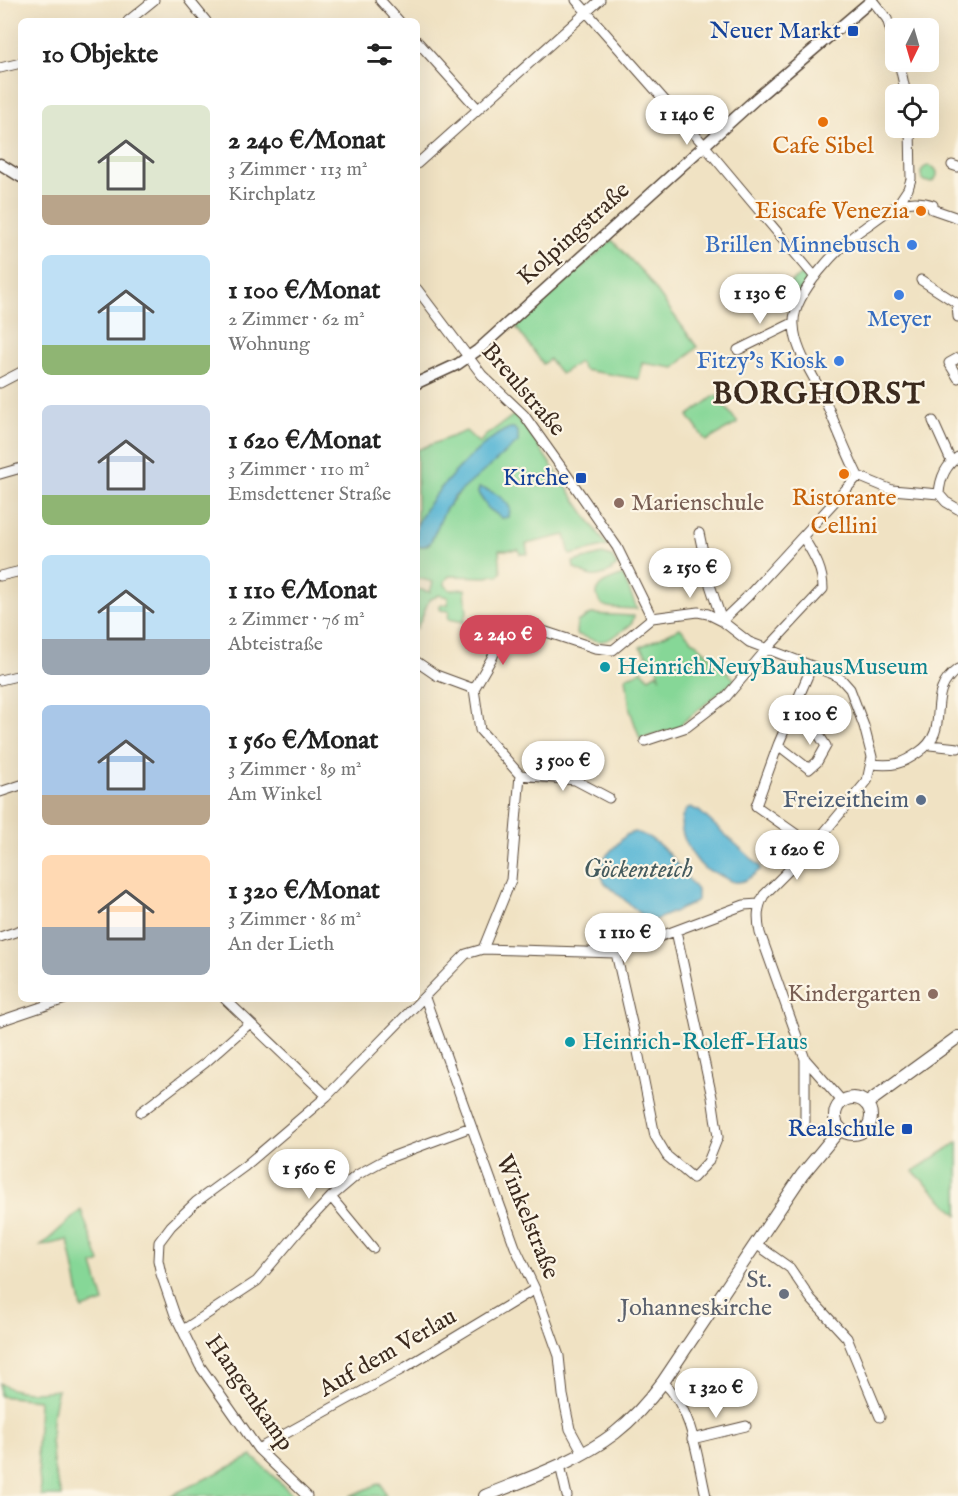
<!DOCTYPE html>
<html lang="de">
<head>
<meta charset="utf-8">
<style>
	:root { --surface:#fff; --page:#f6f6f6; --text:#222; --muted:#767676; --accent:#d1495b }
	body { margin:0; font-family:"IM FELL English",serif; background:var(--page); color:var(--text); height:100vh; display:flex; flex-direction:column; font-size:22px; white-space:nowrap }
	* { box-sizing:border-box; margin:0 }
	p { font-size:20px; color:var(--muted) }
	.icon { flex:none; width:33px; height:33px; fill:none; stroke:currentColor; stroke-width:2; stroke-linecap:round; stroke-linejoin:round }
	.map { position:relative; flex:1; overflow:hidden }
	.details { position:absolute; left:18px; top:18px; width:402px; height:984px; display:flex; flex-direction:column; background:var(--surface); border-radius:9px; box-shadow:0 6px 24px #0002 }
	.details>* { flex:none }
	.needle { width:39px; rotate:185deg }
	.tools { position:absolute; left:885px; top:18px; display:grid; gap:12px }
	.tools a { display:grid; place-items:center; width:54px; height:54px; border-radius:9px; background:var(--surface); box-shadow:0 6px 24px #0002; font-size:30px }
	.price { position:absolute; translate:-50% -51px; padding:0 14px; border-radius:21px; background:#fff; color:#222; font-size:20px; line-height:39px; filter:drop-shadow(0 2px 3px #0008) }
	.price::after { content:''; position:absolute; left:50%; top:36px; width:18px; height:14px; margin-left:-9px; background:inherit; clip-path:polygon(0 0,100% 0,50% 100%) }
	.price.active { background:var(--accent); color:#fff }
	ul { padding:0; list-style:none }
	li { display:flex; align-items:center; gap:18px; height:150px; padding:0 24px }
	li span { display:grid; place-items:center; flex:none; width:168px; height:120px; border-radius:9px; color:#555 }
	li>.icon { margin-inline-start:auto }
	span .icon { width:72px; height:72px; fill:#fffc; stroke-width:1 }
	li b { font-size:26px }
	h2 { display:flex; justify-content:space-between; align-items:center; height:72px; padding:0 24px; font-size:26px }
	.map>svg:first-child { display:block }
	.green { fill:#86d797; stroke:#60805a; stroke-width:1.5; fill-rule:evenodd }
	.water { fill:#57b6d5; stroke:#49707a; stroke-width:1.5 }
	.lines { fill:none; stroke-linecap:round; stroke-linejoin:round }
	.minor-casing { stroke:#564637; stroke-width:11 }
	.tertiary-casing { stroke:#564637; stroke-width:13 }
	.secondary-casing { stroke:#564637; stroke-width:14 }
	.minor { stroke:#fff; stroke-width:9 }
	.tertiary { stroke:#fff; stroke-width:10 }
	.secondary { stroke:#fff; stroke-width:12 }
	.transit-dot { fill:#1a4fb4; stroke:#fcf5e5; stroke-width:2 }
	.food-dot { fill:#e8710a; stroke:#fcf5e5; stroke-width:2 }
	.shop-dot { fill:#3f7fe0; stroke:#fcf5e5; stroke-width:2 }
	.education-dot { fill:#8d6e63; stroke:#fcf5e5; stroke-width:2 }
	.culture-dot { fill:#0f9aa8; stroke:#fcf5e5; stroke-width:2 }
	.service-dot { fill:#5c6f8a; stroke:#fcf5e5; stroke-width:2 }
	.worship-dot { fill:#6b7280; stroke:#fcf5e5; stroke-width:2 }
	.labels { text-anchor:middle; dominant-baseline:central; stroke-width:4.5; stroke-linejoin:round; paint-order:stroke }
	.transit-label { font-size:24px; fill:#164399; stroke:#fcf5e5; text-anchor:end }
	.food-label { font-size:24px; fill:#c56008; stroke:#fcf5e5 }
	.street-label { font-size:24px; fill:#3b2a1e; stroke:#fcf5e5 }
	.shop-label { font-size:24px; fill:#366cbe; stroke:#fcf5e5; text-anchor:end }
	.education-label { font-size:24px; fill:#785e54; stroke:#fcf5e5; text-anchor:start }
	.culture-label { font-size:24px; fill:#0d838f; stroke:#fcf5e5; text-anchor:start }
	.service-label { font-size:24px; fill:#4e5e75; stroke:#fcf5e5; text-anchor:end }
	.worship-label { font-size:24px; fill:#5b616d; stroke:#fcf5e5; text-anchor:end }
	.water-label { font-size:26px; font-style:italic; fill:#455b5e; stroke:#fcf5e5 }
	.district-label { font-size:30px; font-weight:bold; letter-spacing:1.5px; fill:#3b2a1e; stroke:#fcf5e5 }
</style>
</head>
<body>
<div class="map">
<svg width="958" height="1496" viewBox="0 0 958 1496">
	<rect width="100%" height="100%" fill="#fcf5e5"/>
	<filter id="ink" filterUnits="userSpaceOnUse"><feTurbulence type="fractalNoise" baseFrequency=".0167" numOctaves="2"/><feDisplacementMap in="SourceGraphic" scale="12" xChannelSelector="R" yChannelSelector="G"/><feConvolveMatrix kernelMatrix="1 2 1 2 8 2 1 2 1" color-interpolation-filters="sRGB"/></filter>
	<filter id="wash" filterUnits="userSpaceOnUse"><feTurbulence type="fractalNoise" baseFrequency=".008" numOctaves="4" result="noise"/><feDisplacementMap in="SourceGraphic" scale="24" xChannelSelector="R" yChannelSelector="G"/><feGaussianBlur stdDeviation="1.35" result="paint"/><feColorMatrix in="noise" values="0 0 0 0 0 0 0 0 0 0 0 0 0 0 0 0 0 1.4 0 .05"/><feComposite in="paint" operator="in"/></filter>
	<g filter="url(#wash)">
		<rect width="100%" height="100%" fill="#f0e2c3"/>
		<path class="green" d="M921 174a8 8 0 1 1 16 0a8 8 0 1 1-16 0Z
			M 612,240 L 645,275 L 697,347 L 675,368 L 642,363 L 639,379 L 584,370 L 579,362 L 561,374 L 549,359 L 543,364 L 516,327 Z
			M 803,273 L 808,282 L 799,296 L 790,283 Z
			M 716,395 L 738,423 L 706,441 L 688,416 Z
			M 514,415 L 525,427 L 607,546 L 570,555 L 565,535 L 526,544 L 528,554 L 520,554 L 519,550 L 499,550 L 501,573 L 498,576 L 493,575 L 487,577 L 449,576 L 445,581 L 445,585 L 450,590 L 465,589 L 467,614 L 465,614 L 464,622 L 448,619 L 449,611 L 440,610 L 440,605 L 448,605 L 448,597 L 439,595 L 429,600 L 417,629 L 417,589 L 430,592 L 433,582 L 417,578 L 417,546 L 425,546 L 430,543 L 445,510 L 463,488 L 482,447 L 441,488 L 417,524 L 417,450 L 466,431 L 479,443 L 485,436 ZM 479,488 L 488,490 L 502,498 L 502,518 L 488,508 L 478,493 Z
			M 602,554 L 612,557 L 617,566 L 611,569 L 612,571 C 594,579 591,578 574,568 L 573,562 Z
			M 623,575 L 637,609 C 628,608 617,609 608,607 C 598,605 593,592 601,585 C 607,580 617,578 623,575 Z
			M 591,614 L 634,616 C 633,624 629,626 622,631 C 602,646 599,642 576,634 L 577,622 Z
			M 680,628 C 698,647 717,660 735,680 L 682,723 L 683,727 L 640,739 L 630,710 L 626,677 L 636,674 L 642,670 L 649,678 L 657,673 L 660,676 L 658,669 L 640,647 Z
			M 958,1142 L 958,1215 L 913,1171 Z
			M 81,1210 L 100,1262 L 93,1265 L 104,1302 L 82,1309 L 68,1240 L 41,1246 Z
			M 0,1383 C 16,1395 39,1392 58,1390 C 48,1423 49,1464 62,1496 L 41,1496 L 37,1450 L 39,1400 L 0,1396 Z
			M 252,1456 L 294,1496 L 170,1496 Z
			M 381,1483 L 386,1496 L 350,1496 Z"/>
		<path class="water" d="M 510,428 L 514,428 L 518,433 L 518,442 L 454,497 L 445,510 L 430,543 L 425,546 L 417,546 C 417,539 415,529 418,523 C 430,495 482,439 510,428 Z
			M 479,488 C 491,490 504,497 510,508 L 509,517 L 502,518 L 488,508 L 478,493 Z
			M 690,807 L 699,811 L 760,866 L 760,870 C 753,875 748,881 739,882 C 730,883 726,878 718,874 C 714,871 709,872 705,869 C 691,857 669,821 690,807 Z
			M 635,832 C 663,838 680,870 697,890 L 697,900 L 692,904 L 653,921 L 648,920 L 604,882 L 602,876 L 601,868 L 604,858 L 626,835 Z"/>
	</g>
	<g filter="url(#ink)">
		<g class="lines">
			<defs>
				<path id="minor" d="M 189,0 L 206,21
					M 380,0 L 399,21
					M 576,0 L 704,145 L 815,277
					M 872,0 L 887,19 L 896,47
					M 128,21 L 154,0
					M 417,41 L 478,109
					M 899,62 L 906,94
					M 0,68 L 21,63
					M 417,164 L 600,0
					M 952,165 L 958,167
					M 896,207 L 908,189 L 911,179 L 910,128
					M 932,209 L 958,218
					M 921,280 L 958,304
					M 417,289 L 482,375 L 524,415 L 574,485 L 617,547 L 652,618
					M 957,304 L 958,317
					M 738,350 L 793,323
					M 958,358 L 949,363 L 958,378
					M 0,383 L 21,372
					M 933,421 L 951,461
					M 0,474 L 21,468
					M 858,476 C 845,450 835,423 823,396 C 813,374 795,351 794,325 C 791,296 841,243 864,228 C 889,211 902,195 933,205
					M 858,476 L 892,490 L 939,494 L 946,502 L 958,509
					M 939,494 C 940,479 946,465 958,457
					M 699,533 L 710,585 L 722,621
					M 0,576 L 21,571
					M 722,621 L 747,597 L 858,476
					M 417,662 L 436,675 L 474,689
					M 812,666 L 778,745 L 756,806 L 813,846
					M 0,680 L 21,675
					M 474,689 L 493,656 L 503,630 L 531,627 L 595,648 L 613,650 L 652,618 L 698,612 L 708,614 L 722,621 L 749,642 L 833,674 L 842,680 L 850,689 L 864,726 L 872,757 L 867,781 L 813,846 L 764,895 C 757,908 757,918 760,933 L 805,1059 L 842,1101
					M 474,689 L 480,730 L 520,775 L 511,880 L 483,949
					M 645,741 L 687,727 L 726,697 L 766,650 L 823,589 C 823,568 813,554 803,537
					M 778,745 L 809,769 L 817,762 L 826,746 L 817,732 L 790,717
					M 930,745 L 958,748
					M 871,764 C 893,766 901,765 919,752 C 954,728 922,695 958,669
					M 520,775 L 575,780 L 609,798
					M 0,792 L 21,785
					M 0,937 L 21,930
					M 616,953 L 634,1032 L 655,1136 L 667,1156 L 693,1178 L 708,1162 L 718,1137 L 712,1097 L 676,931
					M 425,998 L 515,1247 L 535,1289 L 559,1356 L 563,1395 L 570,1429 L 583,1453
					M 225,999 L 327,1096
					M 0,1021 L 65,999
					M 141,1112 L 205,1063 L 249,1024
					M 805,1130 L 805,1059
					M 331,1197 L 373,1248
					M 756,1244 L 790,1268 L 811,1299 L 847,1338 L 880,1417
					M 183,1330 L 257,1281 L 299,1231 L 331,1197 L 357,1175 L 386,1159 L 471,1127
					M 663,1382 C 693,1409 697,1458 706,1496
					M 692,1439 L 746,1426
					M 258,1449 L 406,1367 L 535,1289
					M 560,1465 L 567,1496
					M 307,1496 L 258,1449 L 200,1366 L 175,1315 L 161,1274 L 158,1260 L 159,1242 L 171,1226 L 196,1202 L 245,1166 L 327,1096 L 466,954 L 483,949 L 616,953 L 744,905 L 759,904"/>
				<path id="tertiary" d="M 0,164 L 21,177
					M 417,383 L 458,364 L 478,350 L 758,97 L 872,0"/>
				<path id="secondary" d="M835 1116a18 18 0 1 1 36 0a18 18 0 1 1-36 0Z
					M 866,1104 L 958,1037
					M 485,1496 C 529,1478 577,1462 615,1433 C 633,1419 649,1401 663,1382 L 802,1175 L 840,1129"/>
			</defs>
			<use href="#minor" class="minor-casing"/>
			<use href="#tertiary" class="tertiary-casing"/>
			<use href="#secondary" class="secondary-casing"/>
			<use href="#minor" class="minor"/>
			<use href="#tertiary" class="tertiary"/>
			<use href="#secondary" class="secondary"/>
		</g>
	</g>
	<g class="transit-dot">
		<rect x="847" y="25" width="12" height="12" rx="3"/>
		<rect x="575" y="472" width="12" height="12" rx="3"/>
		<rect x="901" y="1123" width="12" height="12" rx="3"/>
	</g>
	<g class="food-dot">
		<circle cx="823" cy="122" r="6"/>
		<circle cx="921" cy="211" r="6"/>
		<circle cx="844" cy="474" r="6"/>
	</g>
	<g class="shop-dot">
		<circle cx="912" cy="245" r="6"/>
		<circle cx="899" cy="295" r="6"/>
		<circle cx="839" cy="361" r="6"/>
	</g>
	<g class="education-dot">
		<circle cx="619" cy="503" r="6"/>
		<circle cx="933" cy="994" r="6"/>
	</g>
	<g class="culture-dot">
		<circle cx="605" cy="667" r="6"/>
		<circle cx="570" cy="1042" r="6"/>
	</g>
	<circle class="service-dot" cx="921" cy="800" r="6"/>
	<circle class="worship-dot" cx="784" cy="1294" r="6"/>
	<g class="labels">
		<g class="transit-label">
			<text x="841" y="31">Neuer Markt</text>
			<text x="569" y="478">Kirche</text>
			<text x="895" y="1129">Realschule</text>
		</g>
		<g class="food-label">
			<text x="823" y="146">Cafe Sibel</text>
			<text x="909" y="211" text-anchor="end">Eiscafe Venezia</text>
			<text x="844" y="498">Ristorante<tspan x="844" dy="28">Cellini</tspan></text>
		</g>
		<g class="street-label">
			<text transform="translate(574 234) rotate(-42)">Kolpingstraße</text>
			<text transform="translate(523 390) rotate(49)">Breulstraße</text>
			<text transform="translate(527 1217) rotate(68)">Winkelstraße</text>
			<text transform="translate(388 1353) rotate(-30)">Auf dem Verlau</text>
			<text transform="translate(249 1393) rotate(55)">Hangenkamp</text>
		</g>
		<g class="shop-label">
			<text x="900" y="245">Brillen Minnebusch</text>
			<text x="899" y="319" text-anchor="middle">Meyer</text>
			<text x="827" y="361">Fitzy's Kiosk</text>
		</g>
		<g class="education-label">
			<text x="631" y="503">Marienschule</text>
			<text x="921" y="994" text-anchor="end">Kindergarten</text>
		</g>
		<g class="culture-label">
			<text x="617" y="667">HeinrichNeuyBauhausMuseum</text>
			<text x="582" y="1042">Heinrich-Roleff-Haus</text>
		</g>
		<g class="service-label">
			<text x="909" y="800">Freizeitheim</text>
		</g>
		<g class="worship-label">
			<text x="772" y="1280">St.<tspan x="772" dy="28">Johanneskirche</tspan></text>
		</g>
		<g class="water-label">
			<text x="638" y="869">Göckenteich</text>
		</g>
		<g class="district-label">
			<text x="819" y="395">BORGHORST</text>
		</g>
	</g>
</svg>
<div class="tools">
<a><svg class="needle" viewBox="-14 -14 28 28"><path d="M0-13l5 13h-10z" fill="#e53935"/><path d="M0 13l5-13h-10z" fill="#767676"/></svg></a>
<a><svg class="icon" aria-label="locate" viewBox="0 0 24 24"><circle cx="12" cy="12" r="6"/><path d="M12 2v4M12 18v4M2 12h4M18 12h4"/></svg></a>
</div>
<b class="price" style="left:687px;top:146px">1 140 €</b>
<b class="price" style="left:760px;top:325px">1 130 €</b>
<b class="price" style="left:690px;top:599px">2 150 €</b>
<b class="price active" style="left:503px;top:666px">2 240 €</b>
<b class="price" style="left:810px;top:746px">1 100 €</b>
<b class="price" style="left:563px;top:792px">3 500 €</b>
<b class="price" style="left:797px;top:881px">1 620 €</b>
<b class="price" style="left:625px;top:964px">1 110 €</b>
<b class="price" style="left:309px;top:1200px">1 560 €</b>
<b class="price" style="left:716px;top:1419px">1 320 €</b>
<section class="details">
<h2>10 Objekte<svg class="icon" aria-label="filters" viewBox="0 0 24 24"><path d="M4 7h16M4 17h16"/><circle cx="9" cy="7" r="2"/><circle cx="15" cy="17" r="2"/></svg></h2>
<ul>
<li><span style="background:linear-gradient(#dfe7d0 75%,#b9a48a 0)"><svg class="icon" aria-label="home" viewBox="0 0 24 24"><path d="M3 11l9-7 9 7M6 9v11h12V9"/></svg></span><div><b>2 240 €/Monat</b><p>3 Zimmer · 113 m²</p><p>Kirchplatz</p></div></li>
<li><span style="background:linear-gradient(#bfe0f5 75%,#8fb573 0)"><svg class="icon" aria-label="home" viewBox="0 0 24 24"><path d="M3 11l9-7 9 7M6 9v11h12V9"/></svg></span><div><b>1 100 €/Monat</b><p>2 Zimmer · 62 m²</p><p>Wohnung</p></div></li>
<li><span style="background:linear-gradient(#c9d6e8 75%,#8fb573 0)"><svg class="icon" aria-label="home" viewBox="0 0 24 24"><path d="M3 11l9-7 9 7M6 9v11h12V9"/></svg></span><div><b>1 620 €/Monat</b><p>3 Zimmer · 110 m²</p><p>Emsdettener Straße</p></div></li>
<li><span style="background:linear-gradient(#bfe0f5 70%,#9aa5b1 0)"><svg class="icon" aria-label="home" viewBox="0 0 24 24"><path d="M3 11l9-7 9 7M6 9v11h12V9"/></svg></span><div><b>1 110 €/Monat</b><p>2 Zimmer · 76 m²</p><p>Abteistraße</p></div></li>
<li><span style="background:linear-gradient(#a9c7e8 75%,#b9a48a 0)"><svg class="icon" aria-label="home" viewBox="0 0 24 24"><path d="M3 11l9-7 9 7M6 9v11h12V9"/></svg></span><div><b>1 560 €/Monat</b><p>3 Zimmer · 89 m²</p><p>Am Winkel</p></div></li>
<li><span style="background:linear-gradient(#ffd9b3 60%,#9aa5b1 0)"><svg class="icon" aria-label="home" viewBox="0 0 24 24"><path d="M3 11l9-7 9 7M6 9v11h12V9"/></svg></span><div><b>1 320 €/Monat</b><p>3 Zimmer · 86 m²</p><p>An der Lieth</p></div></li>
</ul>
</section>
</div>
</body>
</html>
